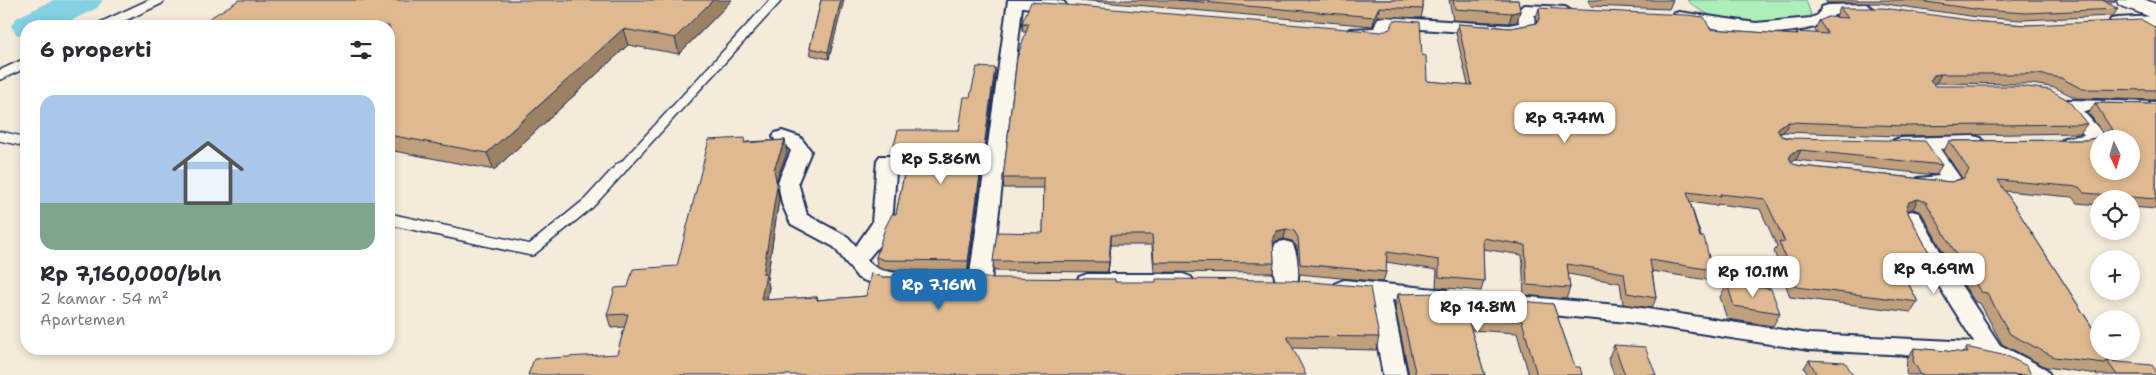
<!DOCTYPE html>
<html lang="id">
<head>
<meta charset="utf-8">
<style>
	:root { --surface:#fff; --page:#f7f7f7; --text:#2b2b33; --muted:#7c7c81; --line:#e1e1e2; --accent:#1f6fb2 }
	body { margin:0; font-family:"Shantell Sans",sans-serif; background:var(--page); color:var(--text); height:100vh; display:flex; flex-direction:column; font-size:19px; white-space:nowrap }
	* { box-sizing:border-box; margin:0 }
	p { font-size:16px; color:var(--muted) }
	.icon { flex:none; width:28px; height:28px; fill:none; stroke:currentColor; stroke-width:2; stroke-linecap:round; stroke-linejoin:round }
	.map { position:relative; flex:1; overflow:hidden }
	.sheet { position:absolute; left:20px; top:20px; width:375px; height:335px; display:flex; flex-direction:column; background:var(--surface); border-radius:20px; box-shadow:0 2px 8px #0003 }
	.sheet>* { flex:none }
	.needle { width:32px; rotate:175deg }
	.controls { position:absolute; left:2090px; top:130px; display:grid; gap:10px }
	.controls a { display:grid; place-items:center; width:50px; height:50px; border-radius:50%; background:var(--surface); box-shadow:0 2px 8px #0003; font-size:25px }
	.price { position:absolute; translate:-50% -42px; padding:0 11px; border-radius:10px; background:#fff; color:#222; font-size:16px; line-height:32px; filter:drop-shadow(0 1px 2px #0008) }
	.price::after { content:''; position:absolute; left:50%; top:30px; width:15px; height:11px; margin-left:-8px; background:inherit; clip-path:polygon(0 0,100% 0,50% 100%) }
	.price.active { background:var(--accent); color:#fff }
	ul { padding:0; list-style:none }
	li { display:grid; align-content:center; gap:10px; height:265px; padding:0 20px }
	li+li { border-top:1px solid var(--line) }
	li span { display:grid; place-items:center; height:155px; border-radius:15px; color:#555 }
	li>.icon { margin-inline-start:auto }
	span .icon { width:90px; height:90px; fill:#fffc; stroke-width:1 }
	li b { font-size:21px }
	h2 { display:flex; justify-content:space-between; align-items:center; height:60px; padding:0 20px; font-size:21px }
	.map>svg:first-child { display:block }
	.green { fill:#adefb9; stroke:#648f8c }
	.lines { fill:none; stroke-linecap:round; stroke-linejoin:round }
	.river { fill:#84d1e3; fill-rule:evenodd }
	.service-far1-casing { stroke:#1b2f5e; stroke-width:12 }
	.service-casing { stroke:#1b2f5e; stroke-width:14 }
	.minor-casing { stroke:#1b2f5e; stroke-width:4 }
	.secondary-casing { stroke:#1b2f5e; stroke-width:3 }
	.service-far1 { stroke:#fbf7ec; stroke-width:9 }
	.service { stroke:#fbf7ec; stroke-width:11 }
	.minor { fill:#fbf7ec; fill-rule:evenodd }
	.secondary { fill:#fbf7ec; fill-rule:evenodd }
	.wall { fill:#c09f7c; stroke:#1b2f5e }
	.shaded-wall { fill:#9c8265; stroke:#1b2f5e }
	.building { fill:#dfb990; stroke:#1b2f5e; fill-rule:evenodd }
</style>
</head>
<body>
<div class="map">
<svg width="2156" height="375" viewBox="0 0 2156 375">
	<rect width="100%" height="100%" fill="#f5ebda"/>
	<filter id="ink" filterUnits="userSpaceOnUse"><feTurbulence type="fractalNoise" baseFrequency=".02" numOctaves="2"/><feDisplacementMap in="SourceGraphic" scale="10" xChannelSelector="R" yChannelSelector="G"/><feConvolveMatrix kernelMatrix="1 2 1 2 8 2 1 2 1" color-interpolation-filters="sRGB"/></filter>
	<g filter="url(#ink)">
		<path class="green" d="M 1687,0 L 1806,0 L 1813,21 C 1774,23 1716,30 1687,0 Z"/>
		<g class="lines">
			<path class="river" d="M 54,0 L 103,0 L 97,8 L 60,26 L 26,26 L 26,37 L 16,34 L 11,26 L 16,18 Z"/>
			<defs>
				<path id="service-far1" d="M 103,26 L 159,0
					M 0,75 L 26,63
					M 0,136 L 26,142
					M 620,170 L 776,0"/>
				<path id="service" d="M 389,219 L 531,250 L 589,203 L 621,168"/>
				<path id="minor" d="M 1008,0 L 1056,0 L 1064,2 L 1066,5 L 1058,10 L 1022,7 L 991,281 L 988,286 L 980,289 L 972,286 L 969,281 Z
					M 1866,4 L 1874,9 L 1872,12 L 1834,15 C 1828,31 1772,34 1755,33 C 1730,32 1704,26 1679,22 L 1673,20 L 1671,17 L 1673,14 L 1679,12 L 1756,23 L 1811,18 L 1818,15 L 1822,7 L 1828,5 Z
					M 1525,5 L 1565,7 L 1573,12 L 1565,17 L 1534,15 L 1536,26 L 1534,30 L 1509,35 L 1391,27 L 1387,37 C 1376,39 1361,39 1350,37 L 1348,33 L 1350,29 L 1374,28 L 1378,18 L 1384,17 L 1509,25 L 1519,23 L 1517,10 Z
					M 2156,16 L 2156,26 L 2117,28 L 2111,27 L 2109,23 L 2111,19 L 2117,18 Z
					M 2068,100 L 2156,102 L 2156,112 L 2083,111 L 2101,131 L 2104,139 L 2099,139 L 2099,144 L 2071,148 L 2064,146 L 2061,142 L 2064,138 L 2084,135 L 2059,105 L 2062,101 Z
					M 782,131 L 800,137 L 811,151 L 798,182 L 807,215 L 848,237 L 856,246 L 872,223 L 877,160 L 880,156 L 894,156 L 897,160 L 892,223 L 882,242 L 867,260 C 878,273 889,270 904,275 L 907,280 L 904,285 L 883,288 L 858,278 L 834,247 L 791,224 L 782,204 L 778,182 L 791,151 C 786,144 777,144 773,137 L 775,133 Z
					M 1974,136 L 1981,138 L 1984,142 L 1981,146 L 1940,149 L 1961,179 L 1957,186 L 1950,188 L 1918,186 L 1915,182 L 1918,178 L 1939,176 L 1921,149 L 1894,148 L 1891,144 L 1894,140 L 1901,138 Z
					M 1912,211 L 1919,213 L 1948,265 L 2000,345 L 2046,369 L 2050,375 L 2018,375 L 1988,359 L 1809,350 L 1628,322 L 1529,313 L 1521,311 L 1518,305 L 1521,299 L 1529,297 L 1628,306 L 1809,334 L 1974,342 L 1927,267 L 1902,218 L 1905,213 Z
					M 1284,241 L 1292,243 C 1298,253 1301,279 1295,288 L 1287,291 L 1279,288 C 1273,279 1270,253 1276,243 Z
					M 1087,274 L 1183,274 L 1191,277 L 1194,282 L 1191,287 L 1183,290 L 1087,290 L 1079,287 L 1076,282 L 1079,277 Z
					M 1344,280 L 1446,290 L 1449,296 L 1446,302 L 1438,304 L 1392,300 L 1407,375 L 1383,375 L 1369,298 L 1336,293 L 1333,288 L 1336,283 Z"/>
				<path id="secondary" d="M 2116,0 L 2146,0 L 2156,4 L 2156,19 L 2119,5 Z"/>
			</defs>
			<use href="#service-far1" class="service-far1-casing"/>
			<use href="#service" class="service-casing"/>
			<use href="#minor" class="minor-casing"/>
			<use href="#secondary" class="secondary-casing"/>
			<use href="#service-far1" class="service-far1"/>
			<use href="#service" class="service"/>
			<use href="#minor" class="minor"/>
			<use href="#secondary" class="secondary"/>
		</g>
		<path class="wall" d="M 732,0 L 679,54 L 628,45 L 494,170 L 389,150 L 389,26 Z
			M 821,0 L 829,59 L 811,55 L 810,48 Z
			M 1079,0 L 1423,0 L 1423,9 L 1421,18 L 1378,16 L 1373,26 Z
			M 1449,0 L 1518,0 L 1520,11 L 1517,22 L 1509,23 L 1453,20 Z
			M 1588,0 L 1673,0 L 1669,9 L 1591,6 Z
			M 1825,0 L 2116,0 L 2115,2 L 2107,3 L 2118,9 L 2113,16 L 2022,20 L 1977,17 L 1879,3 L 1827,3 Z
			M 1539,8 L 1710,29 L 1795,35 L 1797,32 L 1817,34 L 1815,30 L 1819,21 L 1836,17 L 1840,8 L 1982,22 L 2027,25 L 2156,28 L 2156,100 L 2076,98 L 2056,88 L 2032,84 L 1936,83 L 1933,84 L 1935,86 L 2087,124 L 2080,133 L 1900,136 L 1784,132 L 1779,134 L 1781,136 L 1789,138 L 1942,165 L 1936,175 L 1796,160 L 1791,161 L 1793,164 L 1801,166 L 1951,182 L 1962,178 L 1944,151 L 1949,141 L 2086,140 L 2104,136 L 2089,113 L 2095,103 L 2156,104 L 2156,209 L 2131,207 L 2131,199 L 2099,199 L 2099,205 L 2077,203 L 2072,197 L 2005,191 L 2114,361 L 2156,375 L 2096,375 L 2097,374 L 2046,367 L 2002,344 L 1980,303 L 1975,302 L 1950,264 L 1921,212 L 1913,209 L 1907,211 L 1932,258 L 1925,268 L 1919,267 L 1922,272 L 1916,282 L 1907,281 L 1918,302 L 1911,312 L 1790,297 L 1774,251 L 1777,246 L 1760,209 L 1717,204 L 1717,206 L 1690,202 L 1712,270 L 1707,280 L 1652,271 L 1656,298 L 1652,308 L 1623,304 L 1620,283 L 1568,274 L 1570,288 L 1566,299 L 1524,295 L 1522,255 L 1483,249 L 1484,281 L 1481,291 L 1436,287 L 1437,270 L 1386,262 L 1386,272 L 1383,282 L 1299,274 L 1297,247 L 1292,241 L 1284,239 L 1276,241 L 1273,244 L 1274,263 L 1273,273 L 1154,272 L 1152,245 L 1111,245 L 1108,272 L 994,271 L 993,261 L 1043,233 L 1044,188 L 1004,188 L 1003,178 L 1026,32 L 1023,32 L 1022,23 L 1422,55 L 1427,81 L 1468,85 L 1456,33 L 1458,24 L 1511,28 L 1537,23 L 1536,17 Z
			M 995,68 L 995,77 L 968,271 L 885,270 L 877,267 L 876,257 L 896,214 L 907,160 L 899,160 L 895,155 L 894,145 L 959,130 L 970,97 Z
			M 785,140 L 787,153 L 776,181 L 779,199 L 767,279 L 769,287 L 767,300 L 817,297 L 818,300 L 866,296 L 881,277 L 1115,282 L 1379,337 L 1376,350 L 1293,348 L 617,354 L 625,327 L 611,328 L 607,315 L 628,287 L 677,266 L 746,142 Z
			M 1727,284 L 1780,313 L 1773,326 L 1727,319 L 1720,297 Z
			M 1398,294 L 1553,304 L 1575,367 L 1582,375 L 1529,375 L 1517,333 L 1471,330 L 1485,375 L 1409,375 L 1395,307 Z
			M 1614,345 L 1656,375 L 1614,375 L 1608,359 Z
			M 1914,348 L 1963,353 L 1966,348 L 2031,375 L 1907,375 L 1906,372 L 1907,359 Z
			M 1809,360 L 1853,375 L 1808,375 L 1804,368 Z"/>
		<path class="shaded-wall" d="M 713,0 L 732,0 L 679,54 L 675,38 Z
			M 841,0 L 844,0 L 829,59 L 828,52 Z
			M 2096,0 L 2116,0 L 2115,2 L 2093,5 Z
			M 1379,7 L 1378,16 L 1373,26 L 1374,17 Z
			M 1520,11 L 1517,22 L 1509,23 L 1512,13 Z
			M 623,29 L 628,45 L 494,170 L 487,153 Z
			M 995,68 L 995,77 L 968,271 L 968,261 Z
			M 1941,74 L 1936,83 L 1928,85 L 1925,90 L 1934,75 Z
			M 1789,122 L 1784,132 L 1776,134 L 1777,130 L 1781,125 Z
			M 785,140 L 787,153 L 776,181 L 779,199 L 767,279 L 769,287 L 764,313 L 761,300 L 763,274 L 774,169 Z
			M 1801,150 L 1796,160 L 1788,162 L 1789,158 L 1793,152 Z
			M 1918,199 L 1913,209 L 1903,212 L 1909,202 Z
			M 1286,229 L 1284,239 L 1276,241 L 1271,247 L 1273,237 L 1277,231 Z
			M 1111,235 L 1111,245 L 1108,272 L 1109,262 Z"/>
		<path class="building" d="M 239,0 L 713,0 L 675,38 L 623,29 L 487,153 L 389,135 L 389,26 L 197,26 Z
			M 821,0 L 841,0 L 828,52 L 810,48 Z
			M 1178,0 L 1423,0 L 1423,9 L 1379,7 L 1374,17 Z
			M 1453,0 L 1518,0 L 1520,11 L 1512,13 L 1455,9 Z
			M 1912,0 L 2102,0 L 2118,9 L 2026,13 L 1981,10 Z
			M 1031,2 L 1381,32 L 1390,29 L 1394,20 L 1420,22 L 1422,55 L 1426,56 L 1427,81 L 1472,85 L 1458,24 L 1511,28 L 1537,23 L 1540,17 L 1539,8 L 1687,15 L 1704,17 L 1710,29 L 1798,35 L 1797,32 L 1828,34 L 1819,21 L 1828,17 L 1848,18 L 1840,8 L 1883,8 L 1982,22 L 2027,25 L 2142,20 L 2156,28 L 2156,90 L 2082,89 L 2061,78 L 2038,74 L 1941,74 L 1934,75 L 1930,81 L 1935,86 L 2020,86 L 2050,90 L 2068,100 L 2087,124 L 1905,126 L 1789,122 L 1781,125 L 1777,130 L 1781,136 L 1789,138 L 1925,141 L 1942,165 L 1801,150 L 1793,152 L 1789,158 L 1793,164 L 1801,166 L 1951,182 L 1964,178 L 1969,170 L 1949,141 L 2086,140 L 2106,136 L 2107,131 L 2112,130 L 2095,103 L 2156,104 L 2156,199 L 2084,193 L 2079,187 L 1998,180 L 2099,338 L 2099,351 L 2107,351 L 2114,361 L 2107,361 L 2105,363 L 2054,357 L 2010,334 L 1987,293 L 1981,292 L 1956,254 L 1926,202 L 1918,199 L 1909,202 L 1906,209 L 1932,258 L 1913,256 L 1922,272 L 1901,270 L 1918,302 L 1796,287 L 1779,241 L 1785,242 L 1765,199 L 1720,194 L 1721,196 L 1687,192 L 1700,237 L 1704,237 L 1712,270 L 1650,260 L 1656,298 L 1627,293 L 1624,273 L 1567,264 L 1570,288 L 1527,285 L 1525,245 L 1483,238 L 1484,281 L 1439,277 L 1439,260 L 1387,252 L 1386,272 L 1300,264 L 1298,237 L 1294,231 L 1286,229 L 1277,231 L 1273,237 L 1274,263 L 1154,262 L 1152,235 L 1111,235 L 1109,262 L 993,261 L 997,232 L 1043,233 L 1044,178 L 1003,178 L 1017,58 L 1029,23 L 1022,23 ZM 2099,139 L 2131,139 L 2131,171 L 2099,171 Z
			M 977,67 L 995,68 L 968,261 L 884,260 L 876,257 L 885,228 L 892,214 L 896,214 L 909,150 L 898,150 L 894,145 L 898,130 L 959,130 L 964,97 L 970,97 Z
			M 745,138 L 744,143 L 785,140 L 774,169 L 777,186 L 763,274 L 766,274 L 761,300 L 817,297 L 817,300 L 866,296 L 871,273 L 881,277 L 1115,279 L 1115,282 L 1156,282 L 1156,279 L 1289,280 L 1370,287 L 1379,337 L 1287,336 L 1306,375 L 528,375 L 534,359 L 617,354 L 628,314 L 607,315 L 615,288 L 628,287 L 633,269 L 677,266 L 709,140 Z
			M 1727,284 L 1771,289 L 1780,313 L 1734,306 Z
			M 1439,293 L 1553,304 L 1575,367 L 1580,367 L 1582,375 L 1537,375 L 1522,321 L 1467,316 L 1485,375 L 1416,375 L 1412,359 L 1398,294 Z
			M 1614,345 L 1645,347 L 1656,375 L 1625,375 Z
			M 1914,348 L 1968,353 L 1966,348 L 1970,348 L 2007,356 L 2027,366 L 2031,375 L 1921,375 L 1913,361 Z
			M 1809,360 L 1845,362 L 1853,375 L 1817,375 Z
			M 2107,361 L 2152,365 L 2156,371 L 2156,375 L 2117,375 Z"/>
	</g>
</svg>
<div class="controls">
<a><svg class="needle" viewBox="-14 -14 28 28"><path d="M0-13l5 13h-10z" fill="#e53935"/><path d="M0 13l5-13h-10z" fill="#7c7c81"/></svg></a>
<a><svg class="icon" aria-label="locate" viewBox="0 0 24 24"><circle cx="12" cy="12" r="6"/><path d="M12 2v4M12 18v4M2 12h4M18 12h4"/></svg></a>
<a>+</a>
<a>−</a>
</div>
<b class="price" style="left:1565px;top:144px">Rp 9.74M</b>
<b class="price" style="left:941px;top:185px">Rp 5.86M</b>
<b class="price" style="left:1934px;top:295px">Rp 9.69M</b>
<b class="price" style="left:1753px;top:298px">Rp 10.1M</b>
<b class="price active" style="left:939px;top:311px">Rp 7.16M</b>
<b class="price" style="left:1478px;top:333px">Rp 14.8M</b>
<section class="sheet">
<h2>6 properti<svg class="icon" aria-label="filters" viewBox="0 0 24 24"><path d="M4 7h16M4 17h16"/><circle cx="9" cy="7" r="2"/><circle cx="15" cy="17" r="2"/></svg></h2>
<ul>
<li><span style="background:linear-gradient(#a9c7e8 70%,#7fa58c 0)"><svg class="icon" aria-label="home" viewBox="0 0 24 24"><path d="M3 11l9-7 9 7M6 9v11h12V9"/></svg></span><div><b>Rp 7,160,000/bln</b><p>2 kamar · 54 m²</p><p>Apartemen</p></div></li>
</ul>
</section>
</div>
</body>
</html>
